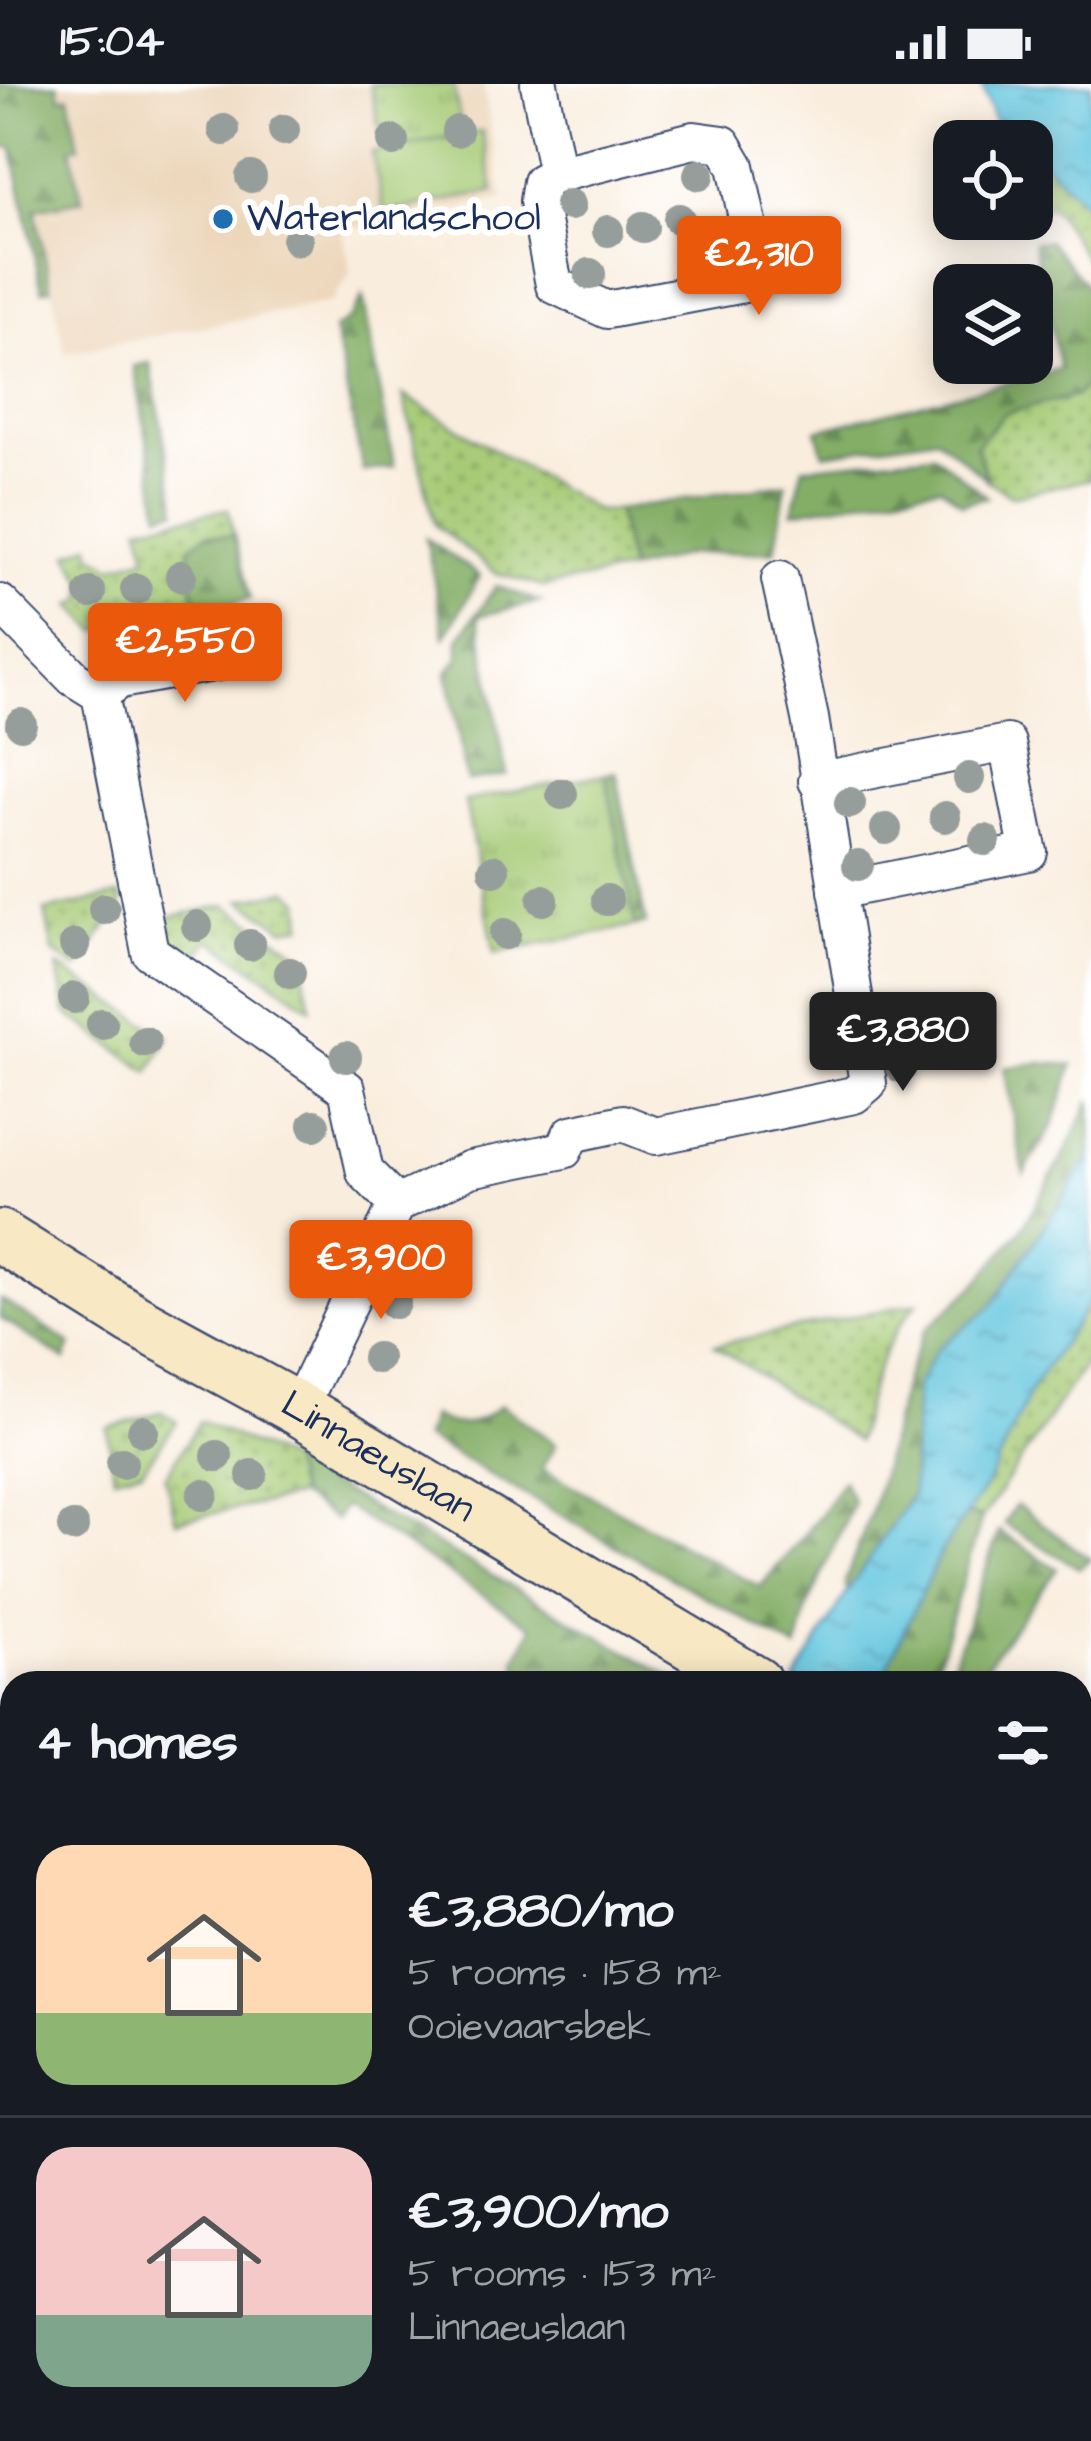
<!DOCTYPE html>
<html lang="en">
<head>
<meta charset="utf-8">
<style>
	:root { --surface:#171b24; --page:#242831; --text:#f1f3f6; --muted:#9ea1a6; --line:#363941; --accent:#ea580c }
	body { margin:0; font-family:"Architects Daughter",sans-serif; background:var(--page); color:var(--text); height:100vh; display:flex; flex-direction:column; font-size:45px; white-space:nowrap }
	* { box-sizing:border-box; margin:0 }
	p { font-size:39px; color:var(--muted) }
	.icon { flex:none; width:66px; height:66px; fill:none; stroke:currentColor; stroke-width:2; stroke-linecap:round; stroke-linejoin:round }
	.map { position:relative; flex:1; overflow:hidden }
	.sheet { position:absolute; left:0px; top:1587px; width:1092px; height:771px; display:flex; flex-direction:column; background:var(--surface); border-radius:36px 36px 0 0; box-shadow:0 6px 30px #0003 }
	.sheet>* { flex:none }
	.controls { position:absolute; left:933px; top:36px; display:grid; gap:24px }
	.controls a { display:grid; place-items:center; width:120px; height:120px; border-radius:24px; background:var(--surface); box-shadow:0 6px 30px #0003; font-size:60px }
	.price { position:absolute; translate:-50% -102px; padding:0 27px; border-radius:12px; background:var(--accent); color:#fff; font-size:39px; line-height:78px; filter:drop-shadow(0 3px 6px #0008) }
	.price::after { content:''; position:absolute; left:50%; top:72px; width:36px; height:27px; margin-left:-18px; background:inherit; clip-path:polygon(0 0,100% 0,50% 100%) }
	.price.active { background:#222; color:#fff }
	ul { padding:0; list-style:none }
	li { display:flex; align-items:center; gap:36px; height:300px; padding:0 36px }
	li+li { border-top:3px solid var(--line) }
	li span { display:grid; place-items:center; flex:none; width:336px; height:240px; border-radius:36px; color:#555 }
	li>.icon { margin-inline-start:auto }
	span .icon { width:144px; height:144px; fill:#fffc; stroke-width:1 }
	li b { font-size:51px }
	h2 { display:flex; justify-content:space-between; align-items:center; height:144px; padding:0 36px; font-size:51px }
	.status { display:flex; justify-content:space-between; align-items:center; height:84px; padding:0 60px; background:var(--surface); direction:ltr }
	.status svg { height:33px; fill:currentColor }
	.map>svg:first-child { display:block }
	.built { fill:#edd7bb }
	.grass { fill:url(#grass-dots); stroke:#607c69; stroke-width:3 }
	.forest { fill:url(#forest-firs); stroke:#506e62; stroke-width:3 }
	.park { fill:url(#park-tufts); stroke:#607c69; stroke-width:3 }
	.pitch { fill:#a6ca74; stroke:#607c69; stroke-width:3 }
	.water { fill:url(#water-ripples); stroke:#3e7a9e; stroke-width:3 }
	.lines { fill:none; stroke-linecap:round; stroke-linejoin:round }
	.street-casing { stroke:#3c4c71; stroke-width:40 }
	.secondary-casing { stroke:#3c4c71; stroke-width:56 }
	.street { stroke:#fff; stroke-width:36 }
	.secondary { stroke:#f8e8c3; stroke-width:51 }
	.tree { fill:#969e9b }
	.poi-dot { fill:#1f6fb2; stroke:#fff; stroke-width:4.5 }
	.labels { text-anchor:middle; dominant-baseline:central; stroke-width:12; stroke-linejoin:round; paint-order:stroke }
	.poi-label { font-size:39px; fill:#1b2f5e; stroke:#fff; text-anchor:start }
	.street-label { font-size:39px; fill:#1b2f5e; stroke:#fff }
</style>
</head>
<body>
<div class="status"><b>15:04</b><svg viewBox="0 0 49 12"><path d="M0 12V9h3v3zM5 12V6h3v6zM10 12V3h3v9zM15 12V0h3v12zM26 1h20v11H26zM47 4h2v5h-2z"/></svg></div>
<div class="map">
<svg width="1091" height="2357" viewBox="0 0 1091 2357">
	<defs>
		<pattern id="grass-dots" width="8" height="8" patternUnits="userSpaceOnUse" patternTransform="scale(3)"><rect width="8" height="8" fill="#a6ca74"/><path d="M2 2h.1M6 6h.1" fill="none" stroke="#86a462" stroke-width="1.8" stroke-linecap="round"/></pattern>
		<pattern id="forest-firs" width="22" height="20" patternUnits="userSpaceOnUse" patternTransform="scale(3)"><rect width="22" height="20" fill="#84ae66"/><path d="M5 1l3.5 6h-7zM16 11l3.5 6h-7z" fill="#6b8e57"/></pattern>
		<pattern id="park-tufts" width="24" height="20" patternUnits="userSpaceOnUse" patternTransform="scale(3)"><rect width="24" height="20" fill="#a6ca74"/><path d="M3 7l-1-3M5 7V3M7 7l1-3M15 17l-1-3M17 17v-4M19 17l1-3" fill="none" stroke="#86a462"/></pattern>
		<pattern id="water-ripples" width="26" height="14" patternUnits="userSpaceOnUse" patternTransform="scale(3)"><rect width="26" height="14" fill="#60c5de"/><path d="M2 4q2-2 4 0t4 0M15 11q2-2 4 0t4 0" fill="none" stroke="#4ea0b7"/></pattern>
	</defs>
	<rect width="100%" height="100%" fill="#fff"/>
	<filter id="ink" filterUnits="userSpaceOnUse"><feTurbulence type="fractalNoise" baseFrequency=".00833" numOctaves="2"/><feDisplacementMap in="SourceGraphic" scale="24" xChannelSelector="R" yChannelSelector="G"/><feConvolveMatrix kernelMatrix="1 2 1 2 8 2 1 2 1" color-interpolation-filters="sRGB"/></filter>
	<filter id="wash" filterUnits="userSpaceOnUse"><feTurbulence type="fractalNoise" baseFrequency=".004" numOctaves="4" result="noise"/><feDisplacementMap in="SourceGraphic" scale="48" xChannelSelector="R" yChannelSelector="G"/><feGaussianBlur stdDeviation="2.7" result="paint"/><feColorMatrix in="noise" values="0 0 0 0 0 0 0 0 0 0 0 0 0 0 0 0 0 1.4 0 .05"/><feComposite in="paint" operator="in"/></filter>
	<g filter="url(#wash)">
		<rect width="100%" height="100%" fill="#f9eddd"/>
		<path class="built" d="M 58,0 L 483,0 L 503,115 L 343,147 L 351,189 L 331,218 L 65,269 L 35,124 L 81,115 L 71,63 L 79,61 L 69,12 L 60,13 Z"/>
		<path class="grass" d="M 1042,76 L 1091,125 L 1091,182 L 1053,124 L 1032,119 L 1032,77 Z
			M 1091,296 L 1091,395 L 1011,412 L 987,396 L 976,361 L 1005,329 L 1075,312 Z
			M 403,311 L 597,427 L 617,426 L 630,486 L 543,503 L 496,489 L 435,441 Z
			M 228,425 L 234,452 L 206,451 L 193,508 L 202,527 L 97,547 L 72,521 L 84,515 L 83,496 L 69,470 L 90,460 L 93,470 L 113,482 L 147,472 L 140,442 Z
			M 288,806 L 301,816 L 303,841 L 285,845 L 241,816 Z
			M 120,811 L 122,819 L 78,885 L 53,868 L 45,827 Z
			M 226,821 L 301,870 L 311,924 L 210,855 L 191,881 L 172,867 L 164,834 Z
			M 58,882 L 169,954 L 149,988 L 66,929 Z
			M 1091,1216 L 1091,1271 L 982,1434 L 967,1430 L 987,1400 L 1033,1302 Z
			M 917,1219 C 881,1259 869,1305 857,1357 L 715,1261 Z
			M 161,1328 L 177,1338 L 142,1386 L 114,1392 L 107,1344 Z
			M 200,1337 L 289,1377 L 299,1412 L 176,1437 L 165,1393 Z
			M 147,2346 L 314,2346 L 292,2357 L 90,2357 Z"/>
		<path class="forest" d="M 0,0 L 58,0 L 60,13 L 69,12 L 79,62 L 71,64 L 82,116 L 35,125 L 51,204 L 42,206 L 12,63 L 0,64 Z
			M 1048,156 L 1091,207 L 1091,296 L 1076,312 L 1005,329 L 976,361 L 987,396 L 937,353 L 824,370 L 817,346 L 1060,285 L 1033,158 Z
			M 363,213 L 394,383 L 363,387 L 334,245 L 349,236 Z
			M 150,279 L 177,426 L 160,429 L 134,282 Z
			M 934,370 L 987,413 L 962,419 L 941,402 L 793,428 L 803,383 Z
			M 786,399 L 775,467 L 689,470 L 630,486 L 617,426 Z
			M 206,451 L 234,452 L 250,515 L 202,527 L 193,508 L 189,463 Z
			M 426,454 L 480,492 L 445,553 Z
			M 496,502 L 540,518 L 478,532 L 507,691 L 467,697 L 447,589 L 459,574 L 459,555 Z
			M 616,688 L 646,840 L 635,842 L 605,690 Z
			M 1039,979 L 1073,981 L 1054,1039 L 1024,1089 L 1004,984 Z
			M 1091,1016 L 1091,1073 L 991,1223 L 937,1265 L 916,1303 L 912,1411 L 847,1508 L 845,1498 L 873,1422 L 905,1295 L 925,1246 L 974,1203 L 1021,1146 L 1067,1066 Z
			M 0,1215 L 71,1260 L 65,1276 L 0,1234 Z
			M 501,1321 L 556,1360 L 542,1385 L 760,1503 L 820,1431 L 843,1396 L 853,1418 L 806,1527 L 797,1565 L 425,1354 L 432,1332 C 459,1348 478,1340 501,1321 Z
			M 289,1377 L 682,1599 L 520,1599 L 516,1575 L 532,1543 L 344,1422 L 335,1436 L 299,1412 Z
			M 1016,1421 L 1090,1475 L 1079,1484 L 1004,1440 Z
			M 967,1430 L 982,1434 L 936,1584 L 927,1599 L 880,1599 L 940,1469 Z
			M 999,1447 L 1057,1485 L 973,1599 L 946,1599 Z
			M 1080,1817 L 1091,1819 L 1091,1903 L 1080,1906 Z"/>
		<path class="park" d="M 370,0 L 453,0 L 463,50 L 384,66 Z
			M 605,690 L 635,842 L 495,869 L 465,717 Z
			M 497,2346 L 797,2346 L 797,2357 L 491,2357 Z"/>
		<path class="pitch" d="M 482,47 L 494,107 L 384,129 L 372,69 Z"/>
		<path class="water" d="M 981,0 L 1091,0 L 1091,125 L 1042,77 L 1032,77 L 1032,57 L 1002,57 Z
			M 1091,1073 L 1091,1216 L 1033,1302 L 987,1400 L 940,1469 L 880,1599 L 794,1599 L 847,1508 L 912,1411 L 916,1303 L 937,1265 L 991,1223 Z
			M 314,2346 L 497,2346 L 491,2357 L 292,2357 Z"/>
	</g>
	<g filter="url(#ink)">
		<g class="lines">
			<defs>
				<path id="street" d="M 539,0 L 557,90
					M 694,56 L 723,60 L 736,82 L 759,191 L 749,199 L 607,226 L 554,201 L 538,117 L 541,98 L 557,90 Z
					M 0,519 L 74,594 L 100,610 L 150,868 L 347,1005 L 365,1088 L 397,1120
					M 100,610 L 120,596 L 246,573
					M 817,697 L 1007,659 L 1026,755 L 1029,768 L 837,807
					M 397,1120 L 470,1085 L 564,1066 L 571,1050 L 623,1039 L 656,1052 L 854,1011 L 868,999 L 810,634 L 780,495
					M 298,1325 L 397,1120
					M 1080,2111 L 1091,2115
					M 1080,2248 L 1091,2245"/>
				<g id="secondary">
					<path id="s1" d="M 0,1152 L 133,1235 L 298,1325 L 756,1599"/>
					<path d="M 1080,1767 L 1091,1770"/>
				</g>
			</defs>
			<use href="#street" class="street-casing"/>
			<use href="#secondary" class="secondary-casing"/>
			<use href="#street" class="street"/>
			<use href="#secondary" class="secondary"/>
		</g>
		<g class="tree">
			<circle cx="224" cy="46" r="16"/>
			<circle cx="284" cy="46" r="16"/>
			<circle cx="457" cy="47" r="16"/>
			<circle cx="393" cy="57" r="16"/>
			<circle cx="699" cy="91" r="16"/>
			<circle cx="251" cy="93" r="16"/>
			<circle cx="570" cy="121" r="16"/>
			<circle cx="679" cy="135" r="16"/>
			<circle cx="643" cy="143" r="16"/>
			<circle cx="608" cy="147" r="16"/>
			<circle cx="297" cy="156" r="16"/>
			<circle cx="717" cy="165" r="16"/>
			<circle cx="590" cy="190" r="16"/>
			<circle cx="181" cy="492" r="16"/>
			<circle cx="136" cy="505" r="16"/>
			<circle cx="90" cy="509" r="16"/>
			<circle cx="21" cy="640" r="16"/>
			<circle cx="969" cy="694" r="16"/>
			<circle cx="562" cy="710" r="16"/>
			<circle cx="850" cy="719" r="16"/>
			<circle cx="945" cy="733" r="16"/>
			<circle cx="886" cy="745" r="16"/>
			<circle cx="985" cy="756" r="16"/>
			<circle cx="858" cy="781" r="16"/>
			<circle cx="494" cy="786" r="16"/>
			<circle cx="543" cy="816" r="16"/>
			<circle cx="607" cy="816" r="16"/>
			<circle cx="104" cy="825" r="16"/>
			<circle cx="197" cy="842" r="16"/>
			<circle cx="505" cy="850" r="16"/>
			<circle cx="75" cy="861" r="16"/>
			<circle cx="250" cy="861" r="16"/>
			<circle cx="290" cy="889" r="16"/>
			<circle cx="74" cy="914" r="16"/>
			<circle cx="102" cy="940" r="16"/>
			<circle cx="145" cy="958" r="16"/>
			<circle cx="346" cy="973" r="16"/>
			<circle cx="901" cy="983" r="16"/>
			<circle cx="314" cy="1041" r="16"/>
			<circle cx="414" cy="1165" r="16"/>
			<circle cx="395" cy="1219" r="16"/>
			<circle cx="377" cy="1274" r="16"/>
			<circle cx="143" cy="1347" r="16"/>
			<circle cx="217" cy="1372" r="16"/>
			<circle cx="122" cy="1379" r="16"/>
			<circle cx="252" cy="1391" r="16"/>
			<circle cx="203" cy="1411" r="16"/>
			<circle cx="73" cy="1443" r="16"/>
		</g>
	</g>
	<circle class="poi-dot" cx="223" cy="135" r="12"/>
	<g class="labels">
		<g class="poi-label">
			<text x="247" y="135">Waterlandschool</text>
		</g>
		<g class="street-label">
			<text stroke="none"><textPath href="#s1" startOffset="438">Linnaeuslaan</textPath></text>
		</g>
	</g>
</svg>
<div class="controls">
<a><svg class="icon" aria-label="locate" viewBox="0 0 24 24"><circle cx="12" cy="12" r="6"/><path d="M12 2v4M12 18v4M2 12h4M18 12h4"/></svg></a>
<a><svg class="icon" aria-label="layers" viewBox="0 0 24 24"><path d="M12 4l9 5-9 5-9-5zM3 14l9 5 9-5"/></svg></a>
</div>
<b class="price" style="left:759px;top:234px">€2,310</b>
<b class="price" style="left:185px;top:621px">€2,550</b>
<b class="price active" style="left:903px;top:1010px">€3,880</b>
<b class="price" style="left:381px;top:1238px">€3,900</b>
<section class="sheet">
<h2>4 homes<svg class="icon" aria-label="filters" viewBox="0 0 24 24"><path d="M4 7h16M4 17h16"/><circle cx="9" cy="7" r="2"/><circle cx="15" cy="17" r="2"/></svg></h2>
<ul>
<li><span style="background:linear-gradient(#ffd9b3 70%,#8fb573 0)"><svg class="icon" aria-label="home" viewBox="0 0 24 24"><path d="M3 11l9-7 9 7M6 9v11h12V9"/></svg></span><div><b>€3,880/mo</b><p>5 rooms · 158 m²</p><p>Ooievaarsbek</p></div></li>
<li><span style="background:linear-gradient(#f6c9c9 70%,#7fa58c 0)"><svg class="icon" aria-label="home" viewBox="0 0 24 24"><path d="M3 11l9-7 9 7M6 9v11h12V9"/></svg></span><div><b>€3,900/mo</b><p>5 rooms · 153 m²</p><p>Linnaeuslaan</p></div></li>
</ul>
</section>
</div>
</body>
</html>
